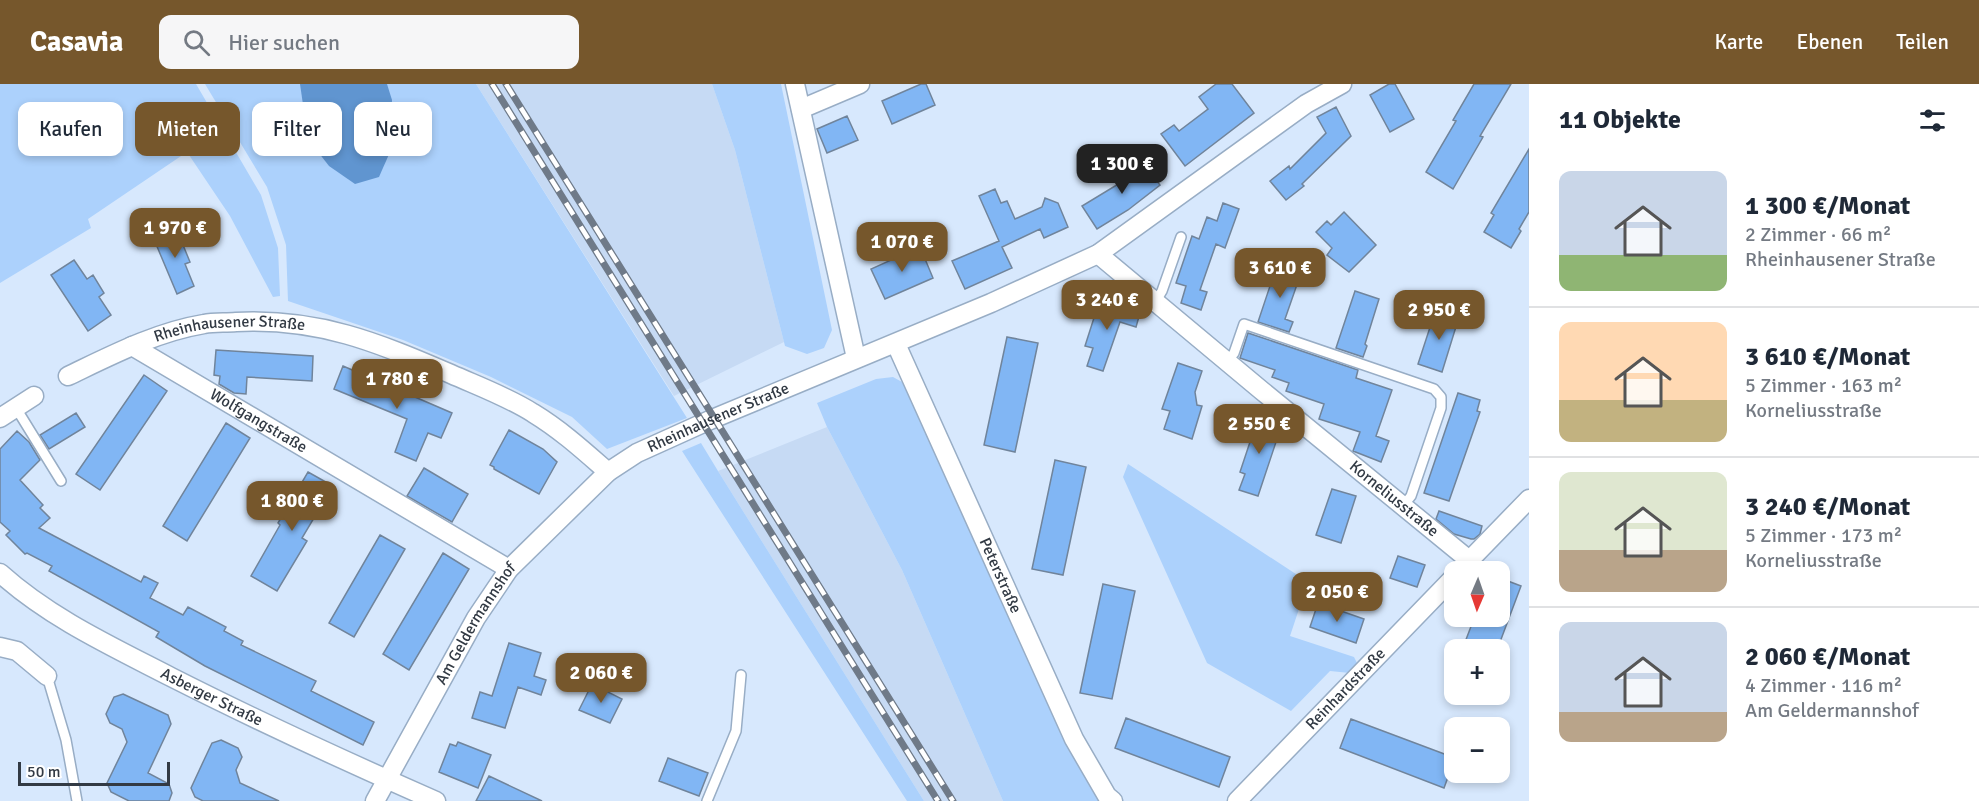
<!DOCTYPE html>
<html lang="de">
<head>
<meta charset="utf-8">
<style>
	:root { --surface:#fff; --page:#f6f6f7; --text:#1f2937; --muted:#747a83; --line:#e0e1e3; --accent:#76572c }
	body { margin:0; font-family:Signika,sans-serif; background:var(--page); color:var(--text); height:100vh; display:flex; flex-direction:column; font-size:22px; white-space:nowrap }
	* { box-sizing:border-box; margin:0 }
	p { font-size:20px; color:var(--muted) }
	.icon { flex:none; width:33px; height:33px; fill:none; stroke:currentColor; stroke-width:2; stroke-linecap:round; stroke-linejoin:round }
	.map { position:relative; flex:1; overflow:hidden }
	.drawer { display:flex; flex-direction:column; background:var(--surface); width:450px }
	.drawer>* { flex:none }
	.top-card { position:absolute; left:18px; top:18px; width:570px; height:54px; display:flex; gap:12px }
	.needle { width:39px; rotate:182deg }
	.controls { position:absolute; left:1444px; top:477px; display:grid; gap:12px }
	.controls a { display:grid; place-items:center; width:66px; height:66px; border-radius:12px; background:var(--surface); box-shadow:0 3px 9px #0003; font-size:30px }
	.scale { position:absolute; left:18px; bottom:15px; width:152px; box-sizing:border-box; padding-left:6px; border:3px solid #323a44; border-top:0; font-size:16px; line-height:21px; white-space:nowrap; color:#323a44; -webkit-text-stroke:4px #fff; paint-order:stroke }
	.price { position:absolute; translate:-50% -51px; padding:0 14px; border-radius:12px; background:var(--accent); color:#fff; font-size:20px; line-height:39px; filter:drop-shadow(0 2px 3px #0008) }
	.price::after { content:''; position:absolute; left:50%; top:36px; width:18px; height:14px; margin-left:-9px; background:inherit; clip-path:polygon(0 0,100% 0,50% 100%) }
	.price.selected { background:#222; color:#fff }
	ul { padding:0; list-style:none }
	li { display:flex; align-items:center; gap:18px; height:150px; padding:0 30px }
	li+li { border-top:2px solid var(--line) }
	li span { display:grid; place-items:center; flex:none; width:168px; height:120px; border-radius:12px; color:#555 }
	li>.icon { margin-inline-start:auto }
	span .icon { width:72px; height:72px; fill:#fffc; stroke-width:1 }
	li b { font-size:26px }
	h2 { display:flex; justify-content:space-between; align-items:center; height:72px; padding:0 30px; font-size:26px }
	.pill { padding:0 21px; border-radius:12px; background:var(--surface); box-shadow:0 3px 9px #0003; font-size:21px; line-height:54px }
	.pill.selected { background:var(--accent); color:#fff }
	header { display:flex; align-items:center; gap:36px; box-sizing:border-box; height:84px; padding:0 30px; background:var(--accent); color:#fff }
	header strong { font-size:28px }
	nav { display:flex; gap:33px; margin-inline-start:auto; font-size:21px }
	.search { width:420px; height:54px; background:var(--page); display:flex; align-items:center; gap:15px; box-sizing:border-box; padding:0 21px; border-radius:12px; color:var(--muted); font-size:22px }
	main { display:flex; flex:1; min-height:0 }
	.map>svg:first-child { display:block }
	.built { fill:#c6daf4 }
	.green { fill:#acd1fc }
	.water { fill:#6095d0 }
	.building { fill:#81b6f4; stroke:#70849b; stroke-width:1.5 }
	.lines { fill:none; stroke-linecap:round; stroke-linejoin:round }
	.lane-casing { stroke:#98adc5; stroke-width:12 }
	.street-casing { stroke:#98adc5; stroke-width:21 }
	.lane { stroke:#fff; stroke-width:9 }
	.street { stroke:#fff; stroke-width:18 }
	.rail-casing { stroke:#6f7a88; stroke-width:7 }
	.rail { stroke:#fff; stroke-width:4.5; stroke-dasharray:14; stroke-linecap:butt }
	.labels { text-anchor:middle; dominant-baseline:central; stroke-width:5; stroke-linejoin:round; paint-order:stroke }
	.street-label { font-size:16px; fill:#323a44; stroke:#fff }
</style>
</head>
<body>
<header>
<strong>Casavia</strong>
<div class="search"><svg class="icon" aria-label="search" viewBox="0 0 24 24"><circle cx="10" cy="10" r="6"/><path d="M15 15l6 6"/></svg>Hier suchen</div>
<nav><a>Karte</a><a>Ebenen</a><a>Teilen</a></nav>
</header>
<main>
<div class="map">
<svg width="1529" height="717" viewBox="0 0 1529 717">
	<rect width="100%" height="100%" fill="#d7e8fd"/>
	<path class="built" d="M 476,0 L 712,0 L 735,66 L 784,258 L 674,312 Z
		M 827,343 L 902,486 L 1003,717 L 924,717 L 718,387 Z"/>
	<path class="green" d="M 0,0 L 196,0 L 261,111 L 278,164 L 280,212 L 273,213 L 230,132 L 187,68 L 88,135 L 91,144 L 0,199 Z
		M 205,0 L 476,0 L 687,334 L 607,365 L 572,333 L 491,293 L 403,256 L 288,217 L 286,161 L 267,103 Z
		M 712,0 L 781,0 L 832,246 L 824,264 L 807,270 L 785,262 L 735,66 Z
		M 893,293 L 902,298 L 1103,717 L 1003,717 L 902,486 L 827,343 L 817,319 L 876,295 Z
		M 701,359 L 718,387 L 924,717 L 907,717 L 682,367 Z
		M 1128,380 L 1308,498 L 1290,552 L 1354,573 L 1358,581 L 1350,589 L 1330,587 L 1291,627 L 1207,579 L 1123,393 Z"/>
	<path class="water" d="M 300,0 L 387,0 L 392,16 L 390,68 L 379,93 L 355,100 L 329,82 L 308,55 Z"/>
	<path class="building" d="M 921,0 L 926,0 L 935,21 L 892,40 L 882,17 Z
		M 1216,0 L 1232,0 L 1254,29 L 1185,82 L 1161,50 L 1174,41 L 1179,47 L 1208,25 L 1199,13 Z
		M 1389,0 L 1395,0 L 1414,35 L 1390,48 L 1370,11 Z
		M 1474,0 L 1511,0 L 1480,52 L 1483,53 L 1453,105 L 1426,88 L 1456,37 L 1453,36 Z
		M 1336,23 L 1351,52 L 1302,100 L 1304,102 L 1286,116 L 1270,97 L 1289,82 L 1290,85 L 1326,49 L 1317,33 Z
		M 847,32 L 858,56 L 827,69 L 817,45 Z
		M 1529,65 L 1529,128 L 1519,145 L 1521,147 L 1511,164 L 1484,148 L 1494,131 L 1491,129 Z
		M 1140,75 L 1160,101 L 1128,126 L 1097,145 L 1082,122 L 1125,96 L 1120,90 Z
		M 995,105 L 1001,119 L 1007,117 L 1015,135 L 1042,123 L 1045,114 L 1058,119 L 1068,143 L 1044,154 L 1040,145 L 1002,163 L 1012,184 L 965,205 L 952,177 L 999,157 L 979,112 Z
		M 1223,119 L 1239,125 L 1225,164 L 1216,160 L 1200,206 L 1207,208 L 1201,226 L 1181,219 L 1186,202 L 1176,199 L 1192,152 L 1199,155 L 1207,133 L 1217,137 Z
		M 1344,128 L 1376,161 L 1349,188 L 1327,171 L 1332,164 L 1316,148 L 1327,137 L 1331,141 Z
		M 176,144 L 190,178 L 185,180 L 194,202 L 177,210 L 153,153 Z
		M 920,163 L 933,194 L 885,215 L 871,185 Z
		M 74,176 L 87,195 L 93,191 L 104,209 L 99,213 L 111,231 L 88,247 L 51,191 Z
		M 1277,181 L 1301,189 L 1285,235 L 1293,238 L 1289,248 L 1258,238 Z
		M 1355,207 L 1379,215 L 1365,260 L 1367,262 L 1363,273 L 1336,264 Z
		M 1100,215 L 1140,229 L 1136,243 L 1120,238 L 1103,287 L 1087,282 L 1093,264 L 1085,262 Z
		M 1436,225 L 1459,233 L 1442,288 L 1418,280 Z
		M 1248,249 L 1358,286 L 1356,294 L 1392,306 L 1376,352 L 1389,357 L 1381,378 L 1353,367 L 1360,348 L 1319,335 L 1324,320 L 1286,307 L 1289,299 L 1272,293 L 1275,286 L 1240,274 Z
		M 1007,253 L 1038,259 L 1015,368 L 984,361 Z
		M 216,266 L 313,272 L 312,297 L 247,293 L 246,310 L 234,309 L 219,300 L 220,292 L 214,291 Z
		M 1178,279 L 1202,287 L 1195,308 L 1197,321 L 1202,322 L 1192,355 L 1164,345 L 1170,327 L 1162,325 Z
		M 343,282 L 452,329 L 441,354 L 428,349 L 416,377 L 395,368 L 407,335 L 334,305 Z
		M 144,291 L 167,307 L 100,406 L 76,390 Z
		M 1458,309 L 1480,316 L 1477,327 L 1480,328 L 1449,417 L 1424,409 Z
		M 76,329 L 85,343 L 49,365 L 40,351 Z
		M 1259,331 L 1282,340 L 1258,412 L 1239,406 L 1245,390 L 1240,388 Z
		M 226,339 L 250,354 L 187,457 L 163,442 Z
		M 509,346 L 543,365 L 557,378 L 539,410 L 494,385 L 494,383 L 490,381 Z
		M 17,347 L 29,358 L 40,376 L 20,396 L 43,421 L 40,424 L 50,434 L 39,444 L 141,498 L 144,492 L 158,499 L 150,514 L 183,531 L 188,523 L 226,543 L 224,547 L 243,557 L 241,561 L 316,597 L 311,607 L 374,638 L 363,661 L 205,582 L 156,553 L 159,548 L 49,487 L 52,482 L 27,469 L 25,470 L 6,451 L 10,447 L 0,438 L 0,365 Z
		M 1055,376 L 1086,383 L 1063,491 L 1032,485 Z
		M 424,384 L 468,410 L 452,438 L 407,412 Z
		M 308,388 L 333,402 L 302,454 L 307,457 L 277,507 L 251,492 L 280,441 L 278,439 Z
		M 1332,405 L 1356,412 L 1341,459 L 1316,451 Z
		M 1439,427 L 1482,442 L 1480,450 L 1474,455 L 1471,455 L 1454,450 L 1436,435 Z
		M 380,451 L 405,465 L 354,553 L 329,539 Z
		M 443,469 L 469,485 L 409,586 L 383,570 Z
		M 1398,472 L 1425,481 L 1417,503 L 1390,494 Z
		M 1500,494 L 1521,502 L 1497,566 L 1462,566 L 1475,532 L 1500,532 Z
		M 1103,500 L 1135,507 L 1112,615 L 1080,609 Z
		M 1318,519 L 1364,535 L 1356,559 L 1310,543 Z
		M 509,559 L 541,569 L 534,592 L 546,596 L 541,611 L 518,603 L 505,644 L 472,634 L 480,608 L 492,612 Z
		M 592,600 L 622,615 L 610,639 L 579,626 Z
		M 123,610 L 168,631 L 171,640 L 148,689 L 169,700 L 172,709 L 169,717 L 129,717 L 111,708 L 107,699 L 127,658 L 122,645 L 110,639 L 106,630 L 114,613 Z
		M 1126,634 L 1230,673 L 1219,703 L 1115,664 Z
		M 1351,635 L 1455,674 L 1444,704 L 1340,664 Z
		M 221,656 L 238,664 L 242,673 L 236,686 L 240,699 L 279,717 L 203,717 L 195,713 L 191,704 L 204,676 L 212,659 Z
		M 458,658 L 491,671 L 478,704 L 439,688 L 450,660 L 456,662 Z
		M 668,674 L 708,689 L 699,712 L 659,697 Z
		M 489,692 L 542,717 L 476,717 Z"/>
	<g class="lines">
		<defs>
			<path id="lane" d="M 1156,217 L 1162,207 L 1181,153
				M 1227,278 L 1234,269 L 1244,240 L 1434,305 L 1441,313 L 1441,324 L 1411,412 L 1403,422
				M 16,324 L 61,397
				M 47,592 L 66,656 L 77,717
				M 707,717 L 736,647 L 741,591"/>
			<g id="street">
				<path d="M 795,0 L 856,274"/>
				<path d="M 801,25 L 860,0"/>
				<path id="s1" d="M 1098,170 L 1261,306 L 1469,476"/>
				<path id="s2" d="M 896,260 L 1074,655 L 1107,712 L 1113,717"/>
				<path id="s3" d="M 132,262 L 509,485"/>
				<path id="s4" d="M 68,292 C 112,271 156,248 204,240 C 214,238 225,239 236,238 C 318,234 377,258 451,290 C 478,302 508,313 533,329 C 561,346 584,367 608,388"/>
				<path d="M 0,334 L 34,312"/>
				<path d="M 1462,484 L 1529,415"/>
				<path id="s5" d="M 0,489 C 50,534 111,562 171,593 C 258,637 347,678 436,717"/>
				<path d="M 0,563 L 17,567 L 47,592"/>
				<path id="s6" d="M 375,717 L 476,534 L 509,485 L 608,388 L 637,369 L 710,336 L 991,219 L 1098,170 L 1306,20 L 1342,0"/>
				<path id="s7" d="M 1237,717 L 1455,492"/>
			</g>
		</defs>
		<use href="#lane" class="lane-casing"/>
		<use href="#street" class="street-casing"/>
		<use href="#lane" class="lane"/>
		<use href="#street" class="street"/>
		<defs>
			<path id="rail" d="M 492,0 L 938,717
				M 506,0 L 953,717"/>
		</defs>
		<use href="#rail" class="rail-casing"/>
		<use href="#rail" class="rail"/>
	</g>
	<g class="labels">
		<g class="street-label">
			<text stroke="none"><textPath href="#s4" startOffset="171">Rheinhausener Straße</textPath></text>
			<text stroke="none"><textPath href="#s6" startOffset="530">Rheinhausener Straße</textPath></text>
			<text stroke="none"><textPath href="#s3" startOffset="147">Wolfgangstraße</textPath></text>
			<text stroke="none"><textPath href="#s1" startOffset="384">Korneliusstraße</textPath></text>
			<text stroke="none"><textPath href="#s2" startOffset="254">Peterstraße</textPath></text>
			<text stroke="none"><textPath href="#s6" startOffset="204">Am Geldermannshof</textPath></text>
			<text stroke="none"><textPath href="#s7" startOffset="156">Reinhardstraße</textPath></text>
			<text stroke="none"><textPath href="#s5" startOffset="246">Asberger Straße</textPath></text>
		</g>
	</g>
</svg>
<div class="controls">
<a><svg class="needle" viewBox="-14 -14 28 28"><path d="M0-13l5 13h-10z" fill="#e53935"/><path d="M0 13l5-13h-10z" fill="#747a83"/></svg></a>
<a>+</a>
<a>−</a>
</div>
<div class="scale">50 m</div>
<b class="price selected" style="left:1122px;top:111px">1 300 €</b>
<b class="price" style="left:175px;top:175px">1 970 €</b>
<b class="price" style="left:902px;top:189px">1 070 €</b>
<b class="price" style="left:1280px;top:215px">3 610 €</b>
<b class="price" style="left:1107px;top:247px">3 240 €</b>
<b class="price" style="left:1439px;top:257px">2 950 €</b>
<b class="price" style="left:397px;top:326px">1 780 €</b>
<b class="price" style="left:1259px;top:371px">2 550 €</b>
<b class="price" style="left:292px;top:448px">1 800 €</b>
<b class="price" style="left:1337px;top:539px">2 050 €</b>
<b class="price" style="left:601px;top:620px">2 060 €</b>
<div class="top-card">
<a class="pill">Kaufen</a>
<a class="pill selected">Mieten</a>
<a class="pill">Filter</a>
<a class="pill">Neu</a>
</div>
</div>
<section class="drawer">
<h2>11 Objekte<svg class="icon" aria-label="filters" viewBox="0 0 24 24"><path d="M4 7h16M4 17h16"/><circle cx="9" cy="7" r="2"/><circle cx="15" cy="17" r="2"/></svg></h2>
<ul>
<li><span style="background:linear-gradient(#c9d6e8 70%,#8fb573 0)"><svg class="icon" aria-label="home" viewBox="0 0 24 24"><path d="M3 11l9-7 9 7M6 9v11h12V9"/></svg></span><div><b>1 300 €/Monat</b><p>2 Zimmer · 66 m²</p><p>Rheinhausener Straße</p></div></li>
<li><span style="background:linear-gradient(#ffd9b3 65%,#c2b280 0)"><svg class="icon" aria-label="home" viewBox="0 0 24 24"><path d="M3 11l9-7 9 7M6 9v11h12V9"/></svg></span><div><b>3 610 €/Monat</b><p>5 Zimmer · 163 m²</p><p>Korneliusstraße</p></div></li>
<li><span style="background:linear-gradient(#dfe7d0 65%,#b9a48a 0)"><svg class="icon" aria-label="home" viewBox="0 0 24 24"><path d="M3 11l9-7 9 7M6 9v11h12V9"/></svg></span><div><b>3 240 €/Monat</b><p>5 Zimmer · 173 m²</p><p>Korneliusstraße</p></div></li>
<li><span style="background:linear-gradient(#c9d6e8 75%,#b9a48a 0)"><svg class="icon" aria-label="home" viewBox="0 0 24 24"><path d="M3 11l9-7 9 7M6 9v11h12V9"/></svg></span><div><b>2 060 €/Monat</b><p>4 Zimmer · 116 m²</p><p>Am Geldermannshof</p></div></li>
</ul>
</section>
</main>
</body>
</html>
